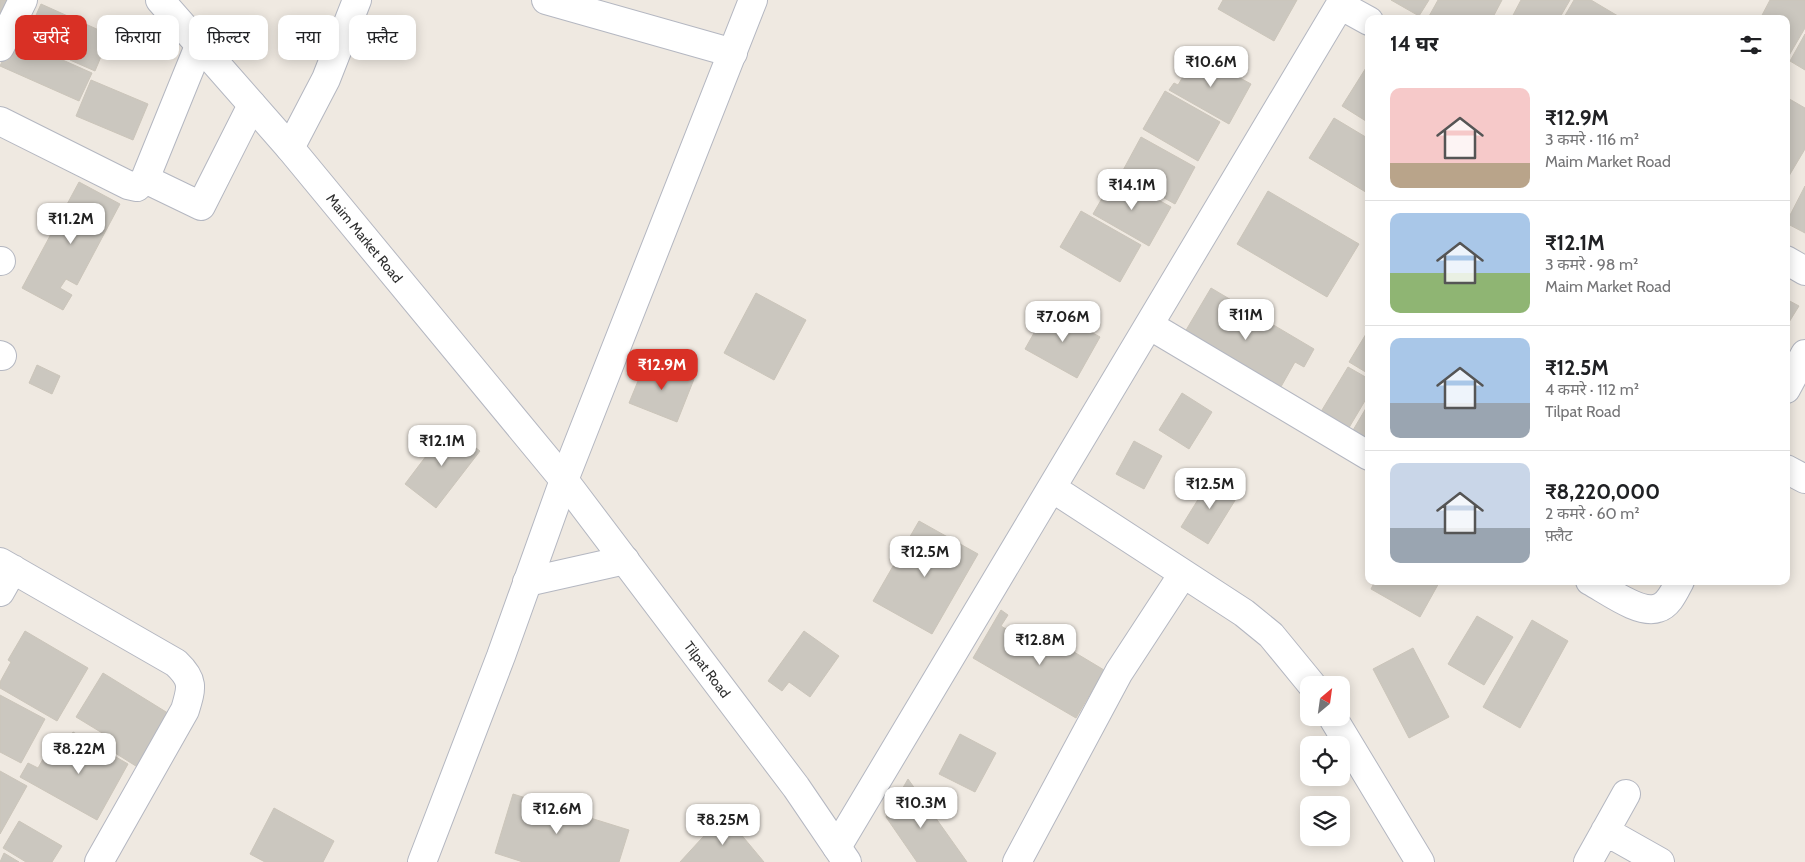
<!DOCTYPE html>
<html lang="hi">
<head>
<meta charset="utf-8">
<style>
	:root { --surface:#fff; --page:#f6f6f6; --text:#202124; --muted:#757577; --line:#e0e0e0; --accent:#d93025 }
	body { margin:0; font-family:Cabin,"Noto Sans Devanagari",sans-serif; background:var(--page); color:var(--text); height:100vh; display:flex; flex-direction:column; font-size:19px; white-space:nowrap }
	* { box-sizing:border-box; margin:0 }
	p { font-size:16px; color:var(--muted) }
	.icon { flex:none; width:28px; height:28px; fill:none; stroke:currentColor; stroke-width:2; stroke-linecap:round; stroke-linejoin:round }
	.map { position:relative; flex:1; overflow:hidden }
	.drawer { position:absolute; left:1365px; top:15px; width:425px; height:570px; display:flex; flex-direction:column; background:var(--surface); border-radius:10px; box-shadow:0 2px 12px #0003 }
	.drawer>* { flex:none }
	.top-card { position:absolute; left:15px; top:15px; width:475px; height:45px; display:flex; gap:10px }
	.needle { width:32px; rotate:29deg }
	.controls { position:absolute; left:1300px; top:676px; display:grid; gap:10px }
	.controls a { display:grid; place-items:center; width:50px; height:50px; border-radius:10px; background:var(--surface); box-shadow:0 2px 12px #0003; font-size:25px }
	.price { position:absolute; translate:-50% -42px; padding:0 11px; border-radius:10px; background:#fff; color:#222; font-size:16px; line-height:32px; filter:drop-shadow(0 1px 2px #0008) }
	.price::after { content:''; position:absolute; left:50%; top:30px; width:15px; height:11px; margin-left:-8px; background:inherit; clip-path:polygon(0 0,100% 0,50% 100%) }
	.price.selected { background:var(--accent); color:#fff }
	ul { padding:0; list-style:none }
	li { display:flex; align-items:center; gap:15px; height:125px; padding:0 25px }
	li+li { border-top:1px solid var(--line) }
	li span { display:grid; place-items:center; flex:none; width:140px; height:100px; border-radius:10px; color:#555 }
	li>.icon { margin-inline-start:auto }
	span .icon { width:60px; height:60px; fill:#fffc; stroke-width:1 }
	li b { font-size:21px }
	h2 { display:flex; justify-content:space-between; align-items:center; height:60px; padding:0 25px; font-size:21px }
	.tag { padding:0 18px; border-radius:10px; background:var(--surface); box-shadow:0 2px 12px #0003; font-size:18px; line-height:45px }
	.tag.selected { background:var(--accent); color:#fff }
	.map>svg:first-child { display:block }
	.building { fill:#cbc7bf; stroke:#cbc5ba }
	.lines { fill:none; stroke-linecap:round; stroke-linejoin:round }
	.minor-casing { stroke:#b4b7c1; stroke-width:30 }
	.tertiary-casing { stroke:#b4b7c1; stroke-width:30 }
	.minor { stroke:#fff; stroke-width:28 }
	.tertiary { stroke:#fff; stroke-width:28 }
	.labels { text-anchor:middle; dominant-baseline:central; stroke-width:5; stroke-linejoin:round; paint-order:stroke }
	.street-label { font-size:14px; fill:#2e2e2e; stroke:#fff }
</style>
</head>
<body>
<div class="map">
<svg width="1805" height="862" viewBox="0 0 1805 862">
	<rect width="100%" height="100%" fill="#efe9e1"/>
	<path class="building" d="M 0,0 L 11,0 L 0,22 Z
		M 1223,0 L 1297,0 L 1274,41 L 1218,9 Z
		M 1391,0 L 1429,0 L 1419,16 Z
		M 1438,0 L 1502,0 L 1492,19 L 1430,19 L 1428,18 Z
		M 1521,0 L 1570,0 L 1559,19 L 1511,19 Z
		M 1574,0 L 1591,0 L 1623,19 L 1563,19 Z
		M 1770,0 L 1805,0 L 1805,28 L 1787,59 L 1786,19 L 1760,19 Z
		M 41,4 L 110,35 L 95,71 L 70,60 L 75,49 L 63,44 L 59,54 L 25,40 Z
		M 1805,34 L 1805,70 L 1790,61 Z
		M 13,38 L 92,73 L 79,101 L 0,66 Z
		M 1191,51 L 1251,84 L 1229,124 L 1169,90 L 1174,83 L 1178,85 L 1187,70 L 1182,67 Z
		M 1369,63 L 1369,123 L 1342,106 Z
		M 91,80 L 148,104 L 133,140 L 76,116 Z
		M 1165,91 L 1220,122 L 1198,161 L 1143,129 Z
		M 1786,97 L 1805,108 L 1805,149 L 1786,181 Z
		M 1334,118 L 1369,139 L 1369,194 L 1309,158 Z
		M 1141,137 L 1195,167 L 1175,204 L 1121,174 Z
		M 1115,176 L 1171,207 L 1149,246 L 1093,214 Z
		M 79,182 L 120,204 L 77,285 L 66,279 L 60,288 L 72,295 L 63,310 L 22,288 Z
		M 1805,186 L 1805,233 L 1786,223 Z
		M 1268,191 L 1359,244 L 1327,297 L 1237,244 Z
		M 1081,211 L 1141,245 L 1120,282 L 1060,247 Z
		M 1211,288 L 1314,349 L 1304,367 L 1295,362 L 1278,392 L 1182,337 Z
		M 756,293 L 806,320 L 774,380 L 724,353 Z
		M 1786,299 L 1799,306 L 1786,327 Z
		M 1048,308 L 1100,337 L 1077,378 L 1025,349 Z
		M 1369,329 L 1369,374 L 1349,362 Z
		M 647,359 L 694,379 L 677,422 L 629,403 Z
		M 37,365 L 60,376 L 52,394 L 29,383 Z
		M 1348,367 L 1369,379 L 1369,394 L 1347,431 L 1319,415 Z
		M 1182,393 L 1212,412 L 1189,449 L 1159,430 Z
		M 1369,403 L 1369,448 L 1349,437 Z
		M 448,427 L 480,451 L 436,508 L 405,484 Z
		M 1134,441 L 1162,456 L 1144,489 L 1116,474 Z
		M 1212,477 L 1239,494 L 1208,544 L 1181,527 Z
		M 919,521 L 978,554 L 932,634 L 873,601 Z
		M 1375,581 L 1440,581 L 1420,617 L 1371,589 Z
		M 1001,610 L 1008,615 L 1001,626 L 1021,638 L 1029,625 L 1104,670 L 1076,718 L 973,658 Z
		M 1477,616 L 1513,637 L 1484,685 L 1448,664 Z
		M 1532,620 L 1568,641 L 1520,728 L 1483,707 Z
		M 25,631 L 88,668 L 57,721 L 0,688 L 0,682 L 11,662 L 8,660 Z
		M 804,631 L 839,656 L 810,697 L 789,682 L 782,691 L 768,681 Z
		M 1413,648 L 1449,717 L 1409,738 L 1373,669 Z
		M 103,673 L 171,715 L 139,768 L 112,751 L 117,742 L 76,717 Z
		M 0,695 L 45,719 L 21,763 L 0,752 Z
		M 73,732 L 128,764 L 97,820 L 20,777 L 28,763 L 38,768 L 47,752 L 58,758 Z
		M 960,734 L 996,753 L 975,792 L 939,774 Z
		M 0,771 L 27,786 L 0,834 Z
		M 908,779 L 967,862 L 917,862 L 886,817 Z
		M 513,794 L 629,830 L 619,862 L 523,862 L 495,853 Z
		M 274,808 L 334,841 L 323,862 L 265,862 L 250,854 Z
		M 724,814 L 764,862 L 680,862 Z
		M 19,821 L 62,846 L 52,862 L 26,862 L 3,848 Z
		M 4,853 L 19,862 L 0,862 Z"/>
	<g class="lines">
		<defs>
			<path id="minor" d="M 546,0 L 733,53
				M 1340,5 L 1369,21
				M 0,47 L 23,0
				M 0,121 L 128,185 L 137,187 L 145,179 L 199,46
				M 290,148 L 326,79 L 357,0
				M 145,179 L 201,206 L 252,105
				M 1786,260 L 1805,271
				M 0,261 L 1,261
				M 1149,325 L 1369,456
				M 0,355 L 2,356
				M 1786,389 L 1805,354
				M 1786,469 L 1805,479
				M 1052,488 L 1244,613 L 1271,635 L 1312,685
				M 0,562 L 176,663 C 194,680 192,687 185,710 L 99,862
				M 1590,581 C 1607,590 1640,615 1658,608 C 1669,605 1675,590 1680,581
				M 0,592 L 13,569
				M 1333,718 L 1420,862
				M 1605,831 L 1660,862
				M 837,847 L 1343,0
				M 1017,862 L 1119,672 L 1183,574
				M 1588,862 L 1626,794"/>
			<g id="tertiary">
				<path id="s1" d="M 160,0 L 290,148 L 564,480 L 796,787 L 847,862"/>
				<path d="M 527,582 L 625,560"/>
				<path d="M 422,862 L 501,656 L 564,480 L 753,0"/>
			</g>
		</defs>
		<use href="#minor" class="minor-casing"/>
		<use href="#tertiary" class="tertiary-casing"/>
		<use href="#minor" class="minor"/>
		<use href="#tertiary" class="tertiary"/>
	</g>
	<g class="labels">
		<g class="street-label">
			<text stroke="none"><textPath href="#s1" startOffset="314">Maim Market Road</textPath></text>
			<text stroke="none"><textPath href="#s1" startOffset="865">Tilpat Road</textPath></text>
		</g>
	</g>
</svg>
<div class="controls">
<a><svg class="needle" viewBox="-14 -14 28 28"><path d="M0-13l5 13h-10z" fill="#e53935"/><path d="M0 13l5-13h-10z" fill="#757577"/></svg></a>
<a><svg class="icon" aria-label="locate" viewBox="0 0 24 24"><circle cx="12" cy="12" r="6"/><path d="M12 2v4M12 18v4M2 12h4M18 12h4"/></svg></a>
<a><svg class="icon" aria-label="layers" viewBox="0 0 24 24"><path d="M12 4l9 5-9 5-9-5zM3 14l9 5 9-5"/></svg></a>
</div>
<b class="price" style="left:1211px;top:88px">₹10.6M</b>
<b class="price" style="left:1132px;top:211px">₹14.1M</b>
<b class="price" style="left:71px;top:245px">₹11.2M</b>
<b class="price" style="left:1246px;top:341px">₹11M</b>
<b class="price" style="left:1063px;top:343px">₹7.06M</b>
<b class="price selected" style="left:662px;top:391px">₹12.9M</b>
<b class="price" style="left:442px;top:467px">₹12.1M</b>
<b class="price" style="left:1210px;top:510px">₹12.5M</b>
<b class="price" style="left:925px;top:578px">₹12.5M</b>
<b class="price" style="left:1040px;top:666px">₹12.8M</b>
<b class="price" style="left:79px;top:775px">₹8.22M</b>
<b class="price" style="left:921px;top:829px">₹10.3M</b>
<b class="price" style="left:557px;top:835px">₹12.6M</b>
<b class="price" style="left:723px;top:846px">₹8.25M</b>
<div class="top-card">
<a class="tag selected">खरीदें</a>
<a class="tag">किराया</a>
<a class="tag">फ़िल्टर</a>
<a class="tag">नया</a>
<a class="tag">फ़्लैट</a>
</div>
<section class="drawer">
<h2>14 घर<svg class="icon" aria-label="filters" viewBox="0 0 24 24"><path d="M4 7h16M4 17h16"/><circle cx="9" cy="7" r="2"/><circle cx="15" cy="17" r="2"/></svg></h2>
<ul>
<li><span style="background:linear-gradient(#f6c9c9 75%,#b9a48a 0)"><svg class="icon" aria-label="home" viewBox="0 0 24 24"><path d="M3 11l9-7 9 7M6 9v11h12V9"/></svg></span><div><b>₹12.9M</b><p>3 कमरे · 116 m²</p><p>Maim Market Road</p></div></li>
<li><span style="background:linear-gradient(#a9c7e8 60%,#8fb573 0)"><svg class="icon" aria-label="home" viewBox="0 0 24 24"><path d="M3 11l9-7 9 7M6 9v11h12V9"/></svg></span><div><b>₹12.1M</b><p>3 कमरे · 98 m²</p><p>Maim Market Road</p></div></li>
<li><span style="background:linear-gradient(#a9c7e8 65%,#9aa5b1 0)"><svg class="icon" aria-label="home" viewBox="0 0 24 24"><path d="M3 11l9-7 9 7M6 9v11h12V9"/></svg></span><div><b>₹12.5M</b><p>4 कमरे · 112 m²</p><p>Tilpat Road</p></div></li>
<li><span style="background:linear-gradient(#c9d6e8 65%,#9aa5b1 0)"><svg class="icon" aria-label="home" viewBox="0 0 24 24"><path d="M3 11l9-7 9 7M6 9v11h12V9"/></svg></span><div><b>₹8,220,000</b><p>2 कमरे · 60 m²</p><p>फ़्लैट</p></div></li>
</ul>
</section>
</div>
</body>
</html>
